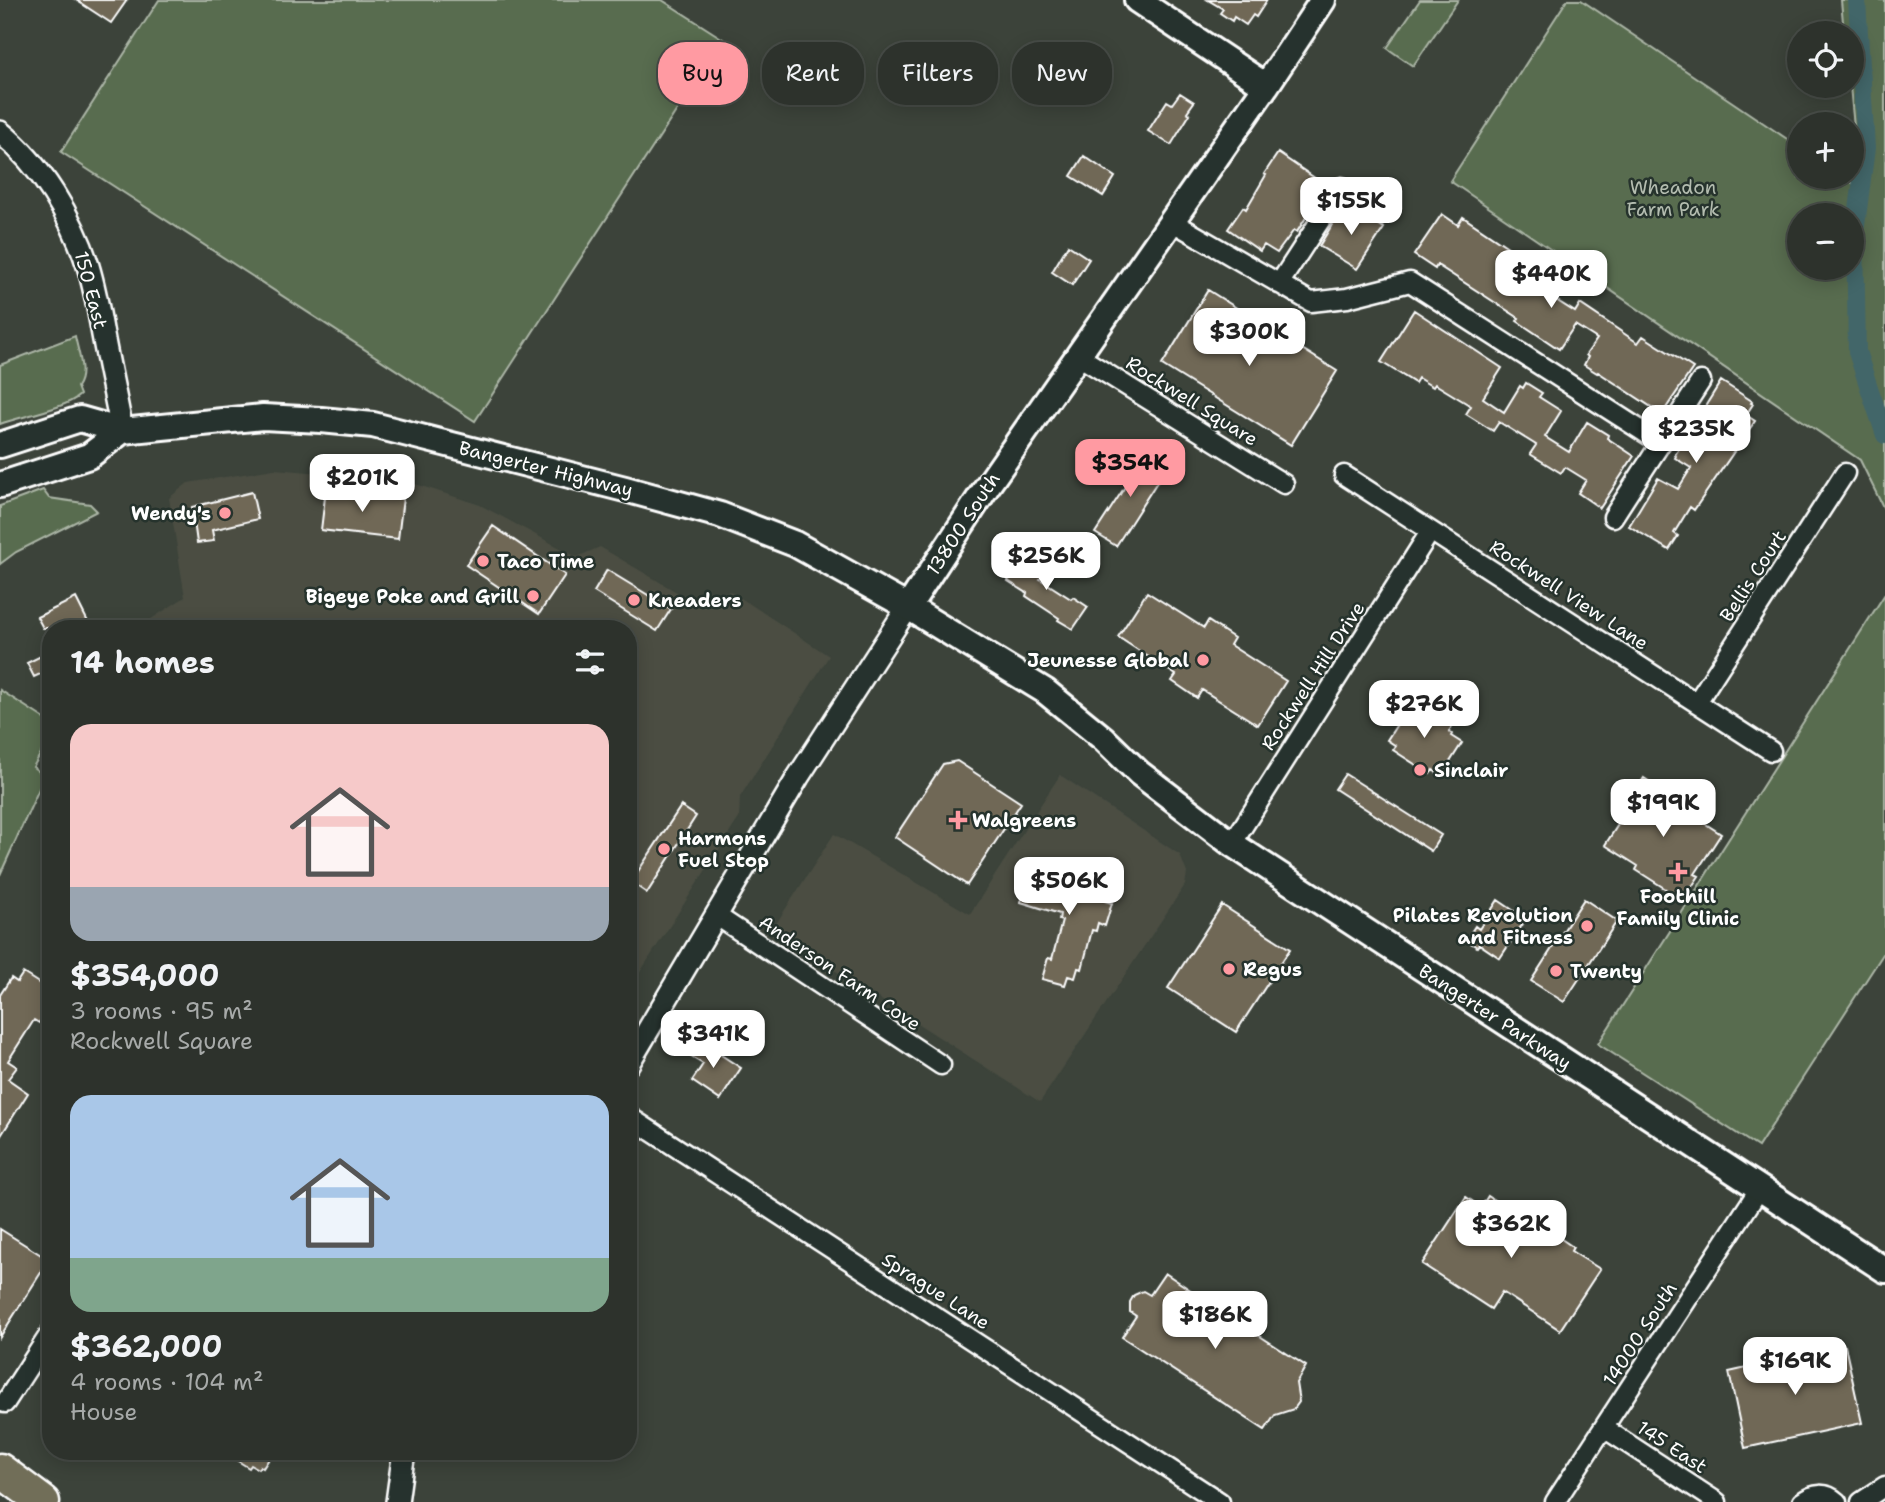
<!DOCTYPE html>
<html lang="en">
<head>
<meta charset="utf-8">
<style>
	:root { --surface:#2d322c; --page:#353a34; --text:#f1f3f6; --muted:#a7aaa9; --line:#484d48; --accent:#ff9aa2 }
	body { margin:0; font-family:"Shantell Sans",sans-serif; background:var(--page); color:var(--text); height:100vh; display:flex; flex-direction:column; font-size:26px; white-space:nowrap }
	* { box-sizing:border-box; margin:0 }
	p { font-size:23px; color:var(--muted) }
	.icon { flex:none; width:38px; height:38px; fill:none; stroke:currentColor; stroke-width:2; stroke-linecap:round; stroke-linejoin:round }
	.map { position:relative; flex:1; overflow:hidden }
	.drawer { position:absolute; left:42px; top:620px; width:595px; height:840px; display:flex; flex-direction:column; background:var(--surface); border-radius:28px; box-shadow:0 4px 18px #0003,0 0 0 2px var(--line) }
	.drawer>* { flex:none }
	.banner { position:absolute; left:658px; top:42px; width:665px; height:63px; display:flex; gap:14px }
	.tools { position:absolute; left:1787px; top:21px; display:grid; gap:14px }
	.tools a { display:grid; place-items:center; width:77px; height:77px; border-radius:50%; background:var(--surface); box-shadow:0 4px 18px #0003,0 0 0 2px var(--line); font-size:35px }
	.price { position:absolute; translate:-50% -60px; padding:0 16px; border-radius:14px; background:#fff; color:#222; font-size:23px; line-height:46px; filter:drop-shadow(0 2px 4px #0008) }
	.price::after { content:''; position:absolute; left:50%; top:42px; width:21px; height:16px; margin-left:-10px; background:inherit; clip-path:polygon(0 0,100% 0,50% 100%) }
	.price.on { background:var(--accent); color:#111 }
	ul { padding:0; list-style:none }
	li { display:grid; align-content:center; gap:14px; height:371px; padding:0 28px }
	li span { display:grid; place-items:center; height:217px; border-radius:21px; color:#555 }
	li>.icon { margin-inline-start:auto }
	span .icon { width:126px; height:126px; fill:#fffc; stroke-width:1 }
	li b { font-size:30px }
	h2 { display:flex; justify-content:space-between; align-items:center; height:84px; padding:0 28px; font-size:30px }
	.chip { padding:0 24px; border-radius:28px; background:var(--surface); box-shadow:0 4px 18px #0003,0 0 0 2px var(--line); font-size:24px; line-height:63px }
	.chip.on { background:var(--accent); color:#111 }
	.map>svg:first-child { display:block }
	.built { fill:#4b4e43 }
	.green { fill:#596c4f; stroke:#acb6a7; stroke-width:2; fill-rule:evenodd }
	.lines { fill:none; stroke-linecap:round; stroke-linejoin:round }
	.canal { stroke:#436669; stroke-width:18 }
	.building { fill:#6f6757; stroke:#fff; stroke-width:2 }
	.minor-casing { stroke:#fff; stroke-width:23 }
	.tertiary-casing { stroke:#fff; stroke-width:26 }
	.secondary-casing { stroke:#fff; stroke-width:30 }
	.motorway-casing { stroke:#fff; stroke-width:37 }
	.minor { stroke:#26332d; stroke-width:18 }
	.tertiary { stroke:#26332d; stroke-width:21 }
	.secondary { stroke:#26332d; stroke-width:24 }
	.motorway { stroke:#716e59; stroke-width:32 }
	.poi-dot { fill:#ff9aa2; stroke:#26332d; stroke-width:2.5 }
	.labels { text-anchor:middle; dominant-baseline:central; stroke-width:5; stroke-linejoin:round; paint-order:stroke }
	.park-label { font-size:19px; fill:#b4bdb0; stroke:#26332d }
	.street-label { font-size:19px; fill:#fff; stroke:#26332d }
	.poi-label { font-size:19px; font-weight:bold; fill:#fff; stroke:#26332d; text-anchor:start }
</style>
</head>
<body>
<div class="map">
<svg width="1885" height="1502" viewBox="0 0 1885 1502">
	<rect width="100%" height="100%" fill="#3c433a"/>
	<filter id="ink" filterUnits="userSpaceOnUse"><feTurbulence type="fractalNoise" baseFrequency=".0143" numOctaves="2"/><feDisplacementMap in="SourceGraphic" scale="14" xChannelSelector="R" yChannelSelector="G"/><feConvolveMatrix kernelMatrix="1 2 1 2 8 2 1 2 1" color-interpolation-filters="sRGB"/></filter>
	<g filter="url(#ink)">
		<path class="built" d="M 274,469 L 403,480 L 480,505 L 577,557 L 600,547 L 697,604 L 730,591 L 829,656 L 740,797 L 739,818 L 628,991 L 628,628 L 140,628 L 142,625 L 185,597 L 169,498 L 188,483 Z
			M 1060,775 L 1180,855 L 1187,873 L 1185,885 L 1040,1102 L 772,930 L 834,834 L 970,914 Z"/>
		<path class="green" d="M 159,0 L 662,0 L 723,39 L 475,421 L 61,152 Z
			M 1420,0 L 1458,0 L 1413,66 L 1387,48 Z
			M 1567,0 L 1581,0 L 1799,147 L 1799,177 L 1843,177 L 1860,188 L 1850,86 L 1852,86 L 1852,33 L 1844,33 L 1841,0 L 1885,0 L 1885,511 L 1860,460 L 1450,181 ZM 1852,215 L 1852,268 L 1799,268 L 1799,215 Z
			M 75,336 C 78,352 87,373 77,387 L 80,395 C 65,409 21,416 0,424 L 0,365 Z
			M 43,490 L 49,498 L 90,504 L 97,511 L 16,552 L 0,564 L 0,506 Z
			M 1885,594 L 1885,951 L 1758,1147 L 1598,1044 Z
			M 0,690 L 51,723 L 51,736 L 33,767 L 42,774 L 43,780 L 0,875 Z"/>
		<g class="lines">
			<path class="canal" d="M 1857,0 L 1866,148 L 1855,233 L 1857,352 L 1885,435"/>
		</g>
		<path class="building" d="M 76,0 L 127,0 L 111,23 Z
			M 1208,0 L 1267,0 L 1256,17 L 1253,15 L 1246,25 L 1234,17 L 1232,21 L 1220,13 L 1223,9 Z
			M 1180,93 L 1194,102 L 1187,112 L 1190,114 L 1171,145 L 1148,131 L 1167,101 L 1172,104 Z
			M 1278,153 L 1328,187 L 1315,207 L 1313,206 L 1297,232 L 1294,230 L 1277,253 L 1264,245 L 1260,251 L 1228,229 L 1243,207 L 1246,209 L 1266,175 L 1264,174 Z
			M 1084,156 L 1115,177 L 1103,196 L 1071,176 Z
			M 1345,204 L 1384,228 L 1357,269 L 1319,246 Z
			M 1442,214 L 1458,225 L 1463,217 L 1554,278 L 1545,293 L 1575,312 L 1580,304 L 1638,343 L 1643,336 L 1693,368 L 1662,414 L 1598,372 L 1597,373 L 1584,365 L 1588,357 L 1586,355 L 1597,339 L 1575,325 L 1559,349 L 1517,321 L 1519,318 L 1437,265 L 1435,269 L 1414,255 Z
			M 1068,245 L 1089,259 L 1072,285 L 1052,272 Z
			M 1208,290 L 1337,371 L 1291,445 L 1162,365 Z
			M 1414,310 L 1502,368 L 1483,398 L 1504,412 L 1520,386 L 1523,388 L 1526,383 L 1542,393 L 1539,397 L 1561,411 L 1545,437 L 1569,452 L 1587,422 L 1608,435 L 1607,438 L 1634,456 L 1600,508 L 1578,493 L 1586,480 L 1565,467 L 1561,473 L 1530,454 L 1536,445 L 1499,422 L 1493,431 L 1466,414 L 1471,406 L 1435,384 L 1433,387 L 1418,378 L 1415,383 L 1381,362 Z
			M 1721,381 L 1752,401 L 1751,403 L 1753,404 L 1746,415 L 1755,421 L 1694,510 L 1690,507 L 1674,533 L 1678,536 L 1669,550 L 1629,526 L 1658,478 L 1678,489 L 1691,468 L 1675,458 L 1676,456 L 1675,455 Z
			M 1137,454 L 1164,471 L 1116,546 L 1095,533 L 1130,479 L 1124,476 Z
			M 326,489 L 403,498 L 398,539 L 321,530 Z
			M 252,492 L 258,519 L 212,530 L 214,541 L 197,543 L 192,507 Z
			M 493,526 L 565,575 L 539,614 L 466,565 Z
			M 1025,554 L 1047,568 L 1040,579 L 1071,599 L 1073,597 L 1088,607 L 1073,629 L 1058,620 L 1059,618 L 1026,596 L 1027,593 L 1008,581 Z
			M 607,570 L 671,609 L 657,631 L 594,592 Z
			M 1147,592 L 1204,628 L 1208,621 L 1234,638 L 1230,645 L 1286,681 L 1258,725 L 1202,690 L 1197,698 L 1172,681 L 1176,675 L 1118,637 Z
			M 76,598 L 91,628 L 43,628 L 37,617 Z
			M 51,651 L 51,669 L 34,677 L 27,663 Z
			M 1412,701 L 1452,726 L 1449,732 L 1452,734 L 1451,736 L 1462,743 L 1441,776 L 1433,770 L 1430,774 L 1393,750 L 1396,746 L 1387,740 Z
			M 957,761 L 1021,803 L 967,885 L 895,837 L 943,764 Z
			M 1345,774 L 1441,835 L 1431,851 L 1335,789 Z
			M 1644,778 L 1686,805 L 1683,809 L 1721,834 L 1695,874 L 1699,876 L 1683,900 L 1636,870 L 1638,866 L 1605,845 L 1621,820 L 1618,818 Z
			M 681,806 L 696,816 L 647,893 L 631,882 Z
			M 1044,868 L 1078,878 L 1080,871 L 1096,875 L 1094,882 L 1101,884 L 1100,892 L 1106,894 L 1105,901 L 1112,903 L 1105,926 L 1098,923 L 1096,931 L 1092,930 L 1082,969 L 1078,968 L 1075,978 L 1068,976 L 1065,985 L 1042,979 L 1048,958 L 1052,959 L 1062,921 L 1059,920 L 1060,914 L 1021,902 L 1027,879 L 1035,881 L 1037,874 L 1041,875 Z
			M 1584,899 L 1617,921 L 1564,1002 L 1531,981 Z
			M 1498,900 L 1526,919 L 1500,958 L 1479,944 L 1477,947 L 1466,940 L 1475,926 L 1479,929 Z
			M 1222,905 L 1290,949 L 1236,1032 L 1168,988 Z
			M 23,973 L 51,991 L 46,1000 L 51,1003 L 51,1005 L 39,1023 L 34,1020 L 8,1061 L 17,1067 L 8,1079 L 28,1093 L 0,1137 L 0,995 L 11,978 L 17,982 Z
			M 698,1040 L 741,1068 L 720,1100 L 692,1081 L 703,1064 L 688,1055 Z
			M 1488,1196 L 1517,1215 L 1520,1212 L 1535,1222 L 1543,1210 L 1559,1220 L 1551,1232 L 1573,1247 L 1571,1251 L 1600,1269 L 1560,1330 L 1502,1292 L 1491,1309 L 1422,1264 L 1466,1197 L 1481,1207 Z
			M 0,1229 L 49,1260 L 0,1337 Z
			M 1165,1273 L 1225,1313 L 1229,1308 L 1237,1307 L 1243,1311 L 1247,1318 L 1243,1325 L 1306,1366 L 1296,1383 L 1299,1402 L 1294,1409 L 1275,1415 L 1265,1430 L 1122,1337 L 1136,1316 L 1130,1312 L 1130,1302 L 1134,1295 L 1143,1291 L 1150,1295 Z
			M 1845,1346 L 1862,1423 L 1745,1448 L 1729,1372 Z
			M 222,1451 L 274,1451 L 263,1468 L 260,1466 L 258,1469 L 251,1465 L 249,1468 Z"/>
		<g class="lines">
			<defs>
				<path id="minor" d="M 1171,221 L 1311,302 L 1347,298 L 1410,282 L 1661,443
					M 1279,284 L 1342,187
					M 1077,355 L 1284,484
					M 1344,475 L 1771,751
					M 1613,517 L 1701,381
					M 1697,702 L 1845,473
					M 1232,844 L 1430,532
					M 717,916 L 941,1065
					M 628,1116 L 1220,1502
					M 5,1403 L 51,1332
					M 1604,1428 L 1717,1502
					M 1555,1502 L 1760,1188
					M 1802,1502 C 1814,1493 1826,1492 1837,1502
					M 1861,1502 L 1885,1486"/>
				<path id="tertiary" d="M 0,132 C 41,165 72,217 88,266 C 95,289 99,312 103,335 C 109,367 116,399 122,431
					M 628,1064 L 798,777 L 908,607
					M 397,1502 L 404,1451"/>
				<path id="secondary" d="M 1137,0 L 1266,86
					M 0,445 L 80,419 L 122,431 L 263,417 L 321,420 L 373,425 L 625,489 L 720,515 L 795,544 L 908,607 L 1045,691 L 1104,739 L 1139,773 L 1232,844 L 1885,1270
					M 0,485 L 89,456 L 122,431
					M 908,607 L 988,485 L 1266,86 L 1323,0"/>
				<path id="motorway" d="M 0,1470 L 43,1502"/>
			</defs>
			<use href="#minor" class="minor-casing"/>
			<use href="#tertiary" class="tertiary-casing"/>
			<use href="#secondary" class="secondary-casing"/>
			<use href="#motorway" class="motorway-casing"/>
			<use href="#minor" class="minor"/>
			<use href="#tertiary" class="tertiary"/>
			<use href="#secondary" class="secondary"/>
			<use href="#motorway" class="motorway"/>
		</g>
	</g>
	<g class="poi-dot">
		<circle cx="225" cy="513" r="7"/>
		<circle cx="483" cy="561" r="7"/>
		<circle cx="533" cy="596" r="7"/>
		<circle cx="634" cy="600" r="7"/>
		<circle cx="1203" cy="660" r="7"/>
		<circle cx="1420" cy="770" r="7"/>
		<path d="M954.5 809.5h7v7h7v7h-7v7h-7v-7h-7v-7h7z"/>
		<circle cx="664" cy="849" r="7"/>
		<path d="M1674.5 861.5h7v7h7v7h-7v7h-7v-7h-7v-7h7z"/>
		<circle cx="1587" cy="926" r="7"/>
		<circle cx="1229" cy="969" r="7"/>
		<circle cx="1556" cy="971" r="7"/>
	</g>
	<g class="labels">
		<g class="park-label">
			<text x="1673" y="187">Wheadon<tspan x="1673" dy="22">Farm Park</tspan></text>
		</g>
		<g class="street-label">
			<text transform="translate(91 290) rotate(75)">150 East</text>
			<text transform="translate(1192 401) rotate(32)">Rockwell Square</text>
			<text transform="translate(546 469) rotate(14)">Bangerter Highway</text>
			<text transform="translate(963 524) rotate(-57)">13800 South</text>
			<text transform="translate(1753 576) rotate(-57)">Bellis Court</text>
			<text transform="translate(1569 595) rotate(33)">Rockwell View Lane</text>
			<text transform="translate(1313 676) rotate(-57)">Rockwell Hill Drive</text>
			<text transform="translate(840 973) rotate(34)">Anderson Farm Cove</text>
			<text transform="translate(1495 1017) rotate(33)">Bangerter Parkway</text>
			<text transform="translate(936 1291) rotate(33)">Sprague Lane</text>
			<text transform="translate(1640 1334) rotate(-57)">14000 South</text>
			<text transform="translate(1672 1447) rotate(33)">145 East</text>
		</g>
		<g class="poi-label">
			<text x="211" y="513" text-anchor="end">Wendy's</text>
			<text x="497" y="561">Taco Time</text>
			<text x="519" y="596" text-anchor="end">Bigeye Poke and Grill</text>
			<text x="648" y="600">Kneaders</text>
			<text x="1189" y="660" text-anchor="end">Jeunesse Global</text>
			<text x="1434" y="770">Sinclair</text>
			<text x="972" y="820">Walgreens</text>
			<text x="678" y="838">Harmons<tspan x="678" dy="22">Fuel Stop</tspan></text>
			<text x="1678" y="896" text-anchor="middle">Foothill<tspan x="1678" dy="22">Family Clinic</tspan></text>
			<text x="1573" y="915" text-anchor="end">Pilates Revolution<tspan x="1573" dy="22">and Fitness</tspan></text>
			<text x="1243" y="969">Regus</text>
			<text x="1570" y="971">Twenty</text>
		</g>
	</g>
</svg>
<div class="tools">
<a><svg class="icon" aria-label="locate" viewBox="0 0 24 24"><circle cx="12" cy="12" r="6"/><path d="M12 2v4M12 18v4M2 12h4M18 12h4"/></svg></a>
<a>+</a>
<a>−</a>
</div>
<b class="price" style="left:1351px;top:237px">$155K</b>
<b class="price" style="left:1551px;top:310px">$440K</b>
<b class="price" style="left:1249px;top:368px">$300K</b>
<b class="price" style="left:1696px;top:465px">$235K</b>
<b class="price on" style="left:1130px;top:499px">$354K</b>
<b class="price" style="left:362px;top:514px">$201K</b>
<b class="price" style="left:1046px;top:592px">$256K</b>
<b class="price" style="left:1424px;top:740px">$276K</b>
<b class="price" style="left:1663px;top:839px">$199K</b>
<b class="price" style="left:1069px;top:917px">$506K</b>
<b class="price" style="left:713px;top:1070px">$341K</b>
<b class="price" style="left:1511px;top:1260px">$362K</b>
<b class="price" style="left:1215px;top:1351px">$186K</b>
<b class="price" style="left:1795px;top:1397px">$169K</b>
<div class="banner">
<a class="chip on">Buy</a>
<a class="chip">Rent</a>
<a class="chip">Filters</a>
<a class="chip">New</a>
</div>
<section class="drawer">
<h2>14 homes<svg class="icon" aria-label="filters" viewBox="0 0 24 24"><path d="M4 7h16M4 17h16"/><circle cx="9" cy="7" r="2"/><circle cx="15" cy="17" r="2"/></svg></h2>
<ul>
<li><span style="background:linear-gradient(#f6c9c9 75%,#9aa5b1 0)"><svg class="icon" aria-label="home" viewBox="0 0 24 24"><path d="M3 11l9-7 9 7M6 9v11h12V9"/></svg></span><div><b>$354,000</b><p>3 rooms · 95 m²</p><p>Rockwell Square</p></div></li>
<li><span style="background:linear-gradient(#a9c7e8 75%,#7fa58c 0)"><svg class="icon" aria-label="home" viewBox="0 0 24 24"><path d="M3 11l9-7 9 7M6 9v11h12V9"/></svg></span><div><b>$362,000</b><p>4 rooms · 104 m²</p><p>House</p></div></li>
</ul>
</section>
</div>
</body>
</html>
